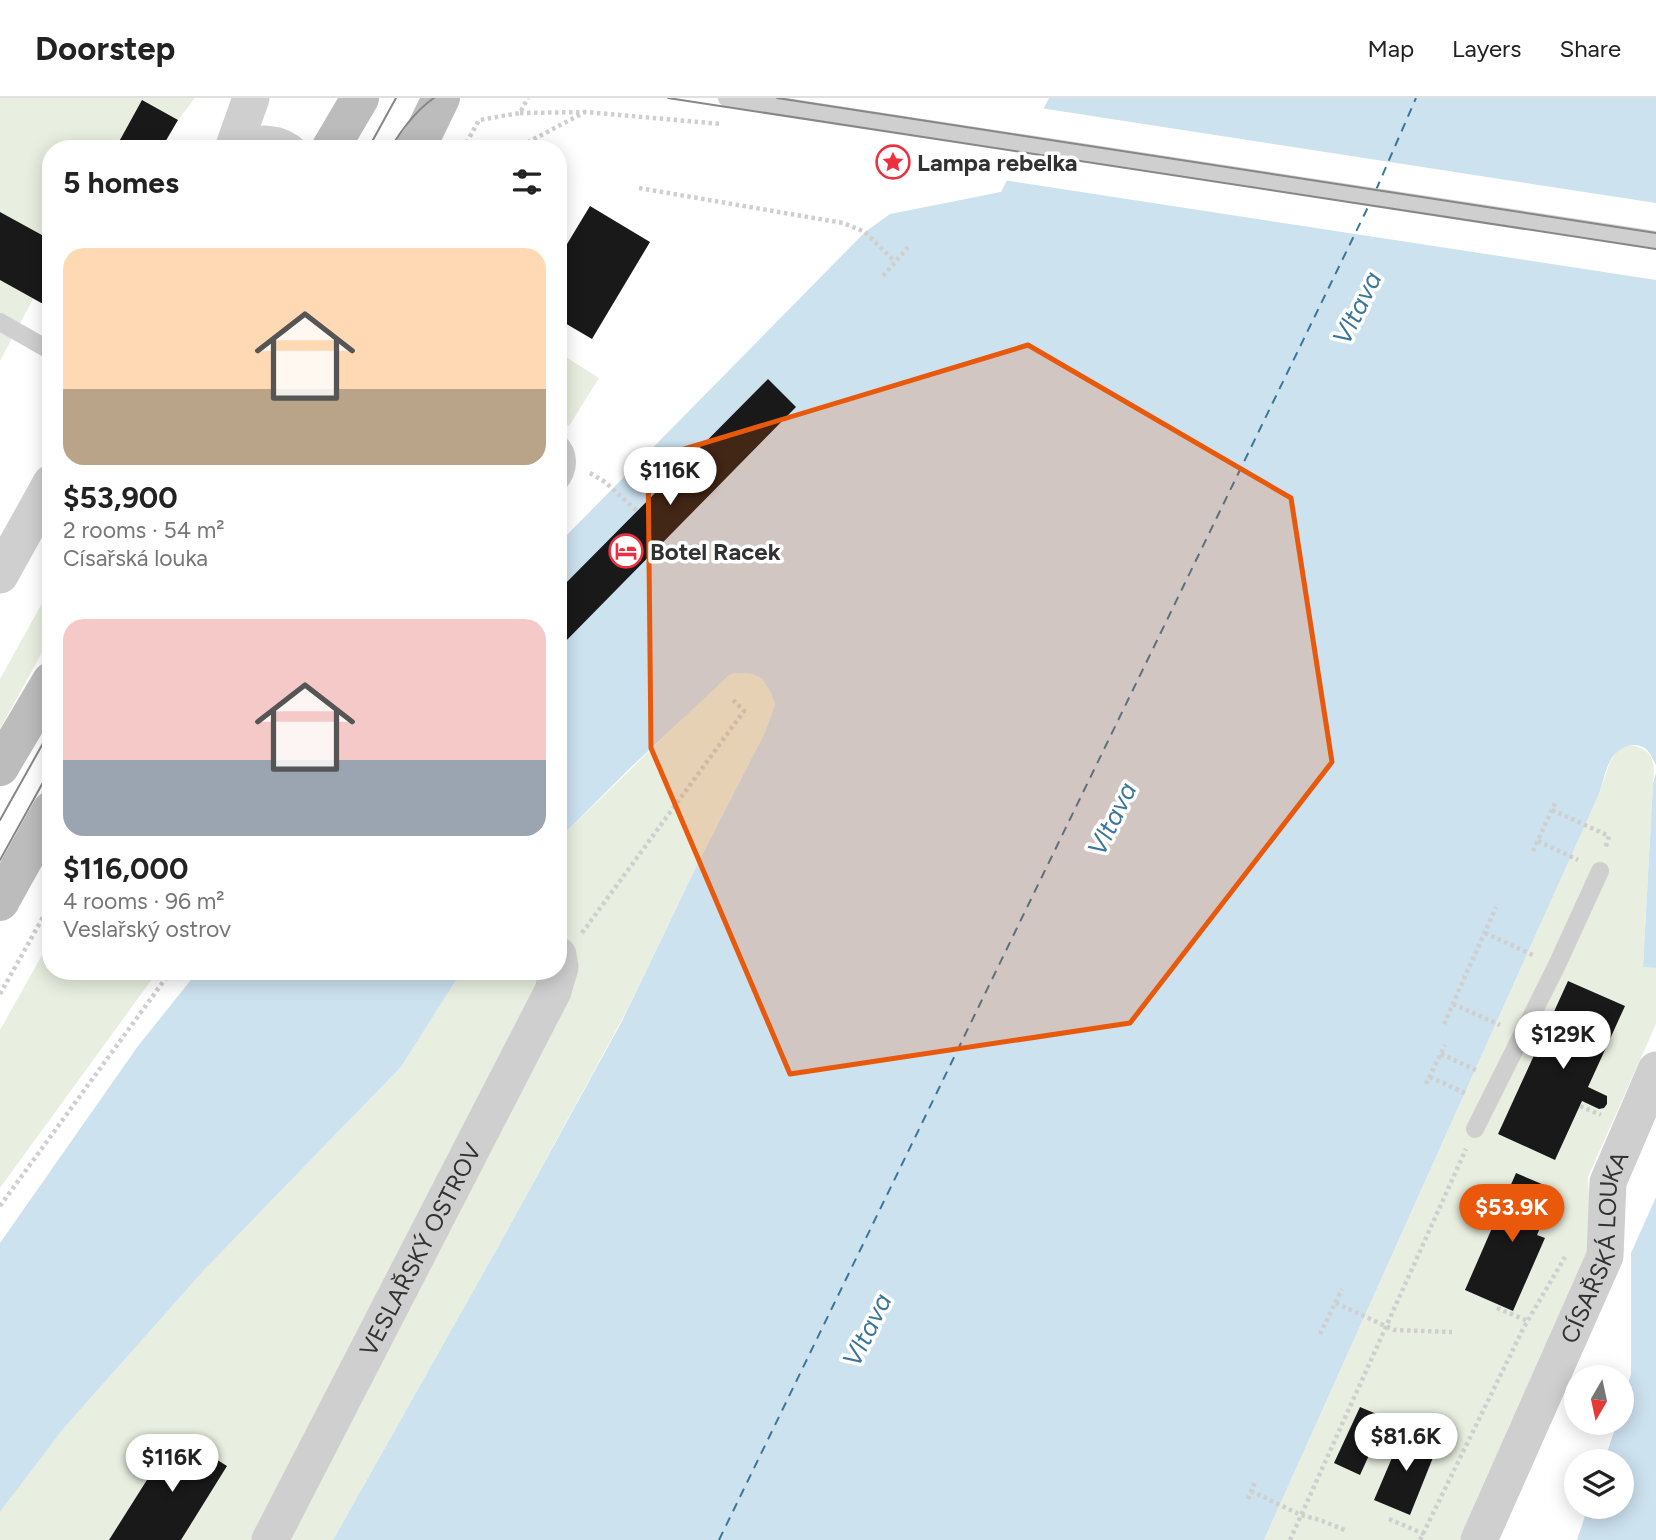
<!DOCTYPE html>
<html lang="en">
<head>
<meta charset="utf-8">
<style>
	:root { --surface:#fff; --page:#f2f2f2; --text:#222; --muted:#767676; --line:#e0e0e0; --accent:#ea580c }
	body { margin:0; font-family:Figtree,sans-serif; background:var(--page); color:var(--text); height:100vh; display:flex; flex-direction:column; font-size:26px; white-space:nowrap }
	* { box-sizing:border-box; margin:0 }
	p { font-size:23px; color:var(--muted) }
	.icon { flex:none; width:38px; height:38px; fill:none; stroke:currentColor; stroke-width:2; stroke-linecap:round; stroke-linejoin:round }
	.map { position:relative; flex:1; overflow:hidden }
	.drawer { position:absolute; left:42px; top:42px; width:525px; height:840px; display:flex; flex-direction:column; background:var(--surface); border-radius:28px; box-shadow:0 4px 18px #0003 }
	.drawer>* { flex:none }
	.needle { width:46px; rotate:189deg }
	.tools { position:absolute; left:1564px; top:1267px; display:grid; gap:14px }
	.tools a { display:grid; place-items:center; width:70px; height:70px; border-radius:50%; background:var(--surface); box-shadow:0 4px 18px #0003; font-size:35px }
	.price { position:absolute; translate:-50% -60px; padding:0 16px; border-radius:24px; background:#fff; color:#222; font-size:23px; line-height:46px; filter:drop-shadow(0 2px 4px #0008) }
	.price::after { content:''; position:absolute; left:50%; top:42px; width:21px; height:16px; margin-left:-10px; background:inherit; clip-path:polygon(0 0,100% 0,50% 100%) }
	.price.on { background:var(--accent); color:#fff }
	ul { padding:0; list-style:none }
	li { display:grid; align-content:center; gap:14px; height:371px; padding:0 21px }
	li span { display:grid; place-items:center; height:217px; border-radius:21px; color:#555 }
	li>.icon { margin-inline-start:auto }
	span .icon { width:126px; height:126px; fill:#fffc; stroke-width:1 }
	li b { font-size:30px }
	h2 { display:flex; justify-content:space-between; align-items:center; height:84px; padding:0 21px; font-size:30px }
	header { display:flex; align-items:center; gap:42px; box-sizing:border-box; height:98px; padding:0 35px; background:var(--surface); border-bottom:2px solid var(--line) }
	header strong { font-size:33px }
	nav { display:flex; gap:38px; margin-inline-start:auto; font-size:24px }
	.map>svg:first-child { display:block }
	.green { fill:#e8efe0 }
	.water { fill:#cce2ef }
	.pier { fill:#fff }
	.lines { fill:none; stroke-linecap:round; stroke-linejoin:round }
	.ferry { stroke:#3b7699; stroke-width:2; stroke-dasharray:9 7; stroke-linecap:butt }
	.building { fill:#191919 }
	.path { stroke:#cfcfcf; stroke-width:4.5; stroke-dasharray:3.5 3.5; stroke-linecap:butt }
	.lane { stroke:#cfcfcf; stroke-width:18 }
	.street { stroke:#cfcfcf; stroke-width:37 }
	.secondary { stroke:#bcbcbc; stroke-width:38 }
	.tram { stroke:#878787; stroke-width:2 }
	.marked { fill:#e8590c; fill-opacity:0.2; stroke:#e8590c; stroke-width:5; stroke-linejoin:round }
	.labels { text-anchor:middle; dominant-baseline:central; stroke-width:7; stroke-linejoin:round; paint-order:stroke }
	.poi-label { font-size:24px; font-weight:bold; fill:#323232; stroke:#fff; text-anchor:start }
	.street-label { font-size:24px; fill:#323232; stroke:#fff }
	.water-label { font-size:26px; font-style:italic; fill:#3b7699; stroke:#fff }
</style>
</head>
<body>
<header>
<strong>Doorstep</strong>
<nav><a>Map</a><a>Layers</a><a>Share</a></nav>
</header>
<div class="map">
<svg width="1656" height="1442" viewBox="0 0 1656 1442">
	<rect width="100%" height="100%" fill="#fff"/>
	<path class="green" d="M 0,0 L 195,0 L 178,22 L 161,51 L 51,51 L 51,217 L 42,213 L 45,207 L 33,201 L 0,263 Z
		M 558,254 L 599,280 L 569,328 L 558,319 Z
		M 51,489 L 51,538 L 0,631 L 0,581 Z
		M 734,575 L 753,576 L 762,581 L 771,595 L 775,607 L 765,634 L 697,767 L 626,914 L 498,1149 L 333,1442 L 181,1442 L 227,1368 L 211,1358 L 211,1356 L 177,1336 L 109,1442 L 0,1442 L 0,1414 L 64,1330 L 205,1171 L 401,969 L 462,873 L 558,873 L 558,742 L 712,592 L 728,578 Z
		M 1628,647 C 1652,649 1656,663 1653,685 L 1643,868 L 1656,870 L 1656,926 L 1588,1079 L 1593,1155 L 1466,1442 L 1264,1442 L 1599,696 L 1610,664 L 1618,651 Z
		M 51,841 L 51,873 L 158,873 L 0,1090 L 0,932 Z"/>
	<path class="water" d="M 1049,0 L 1656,0 L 1656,667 C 1653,662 1651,656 1647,652 C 1634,641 1617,650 1610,663 C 1605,673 1603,685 1599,696 L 1264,1442 L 333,1442 L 498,1149 L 622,923 L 697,767 L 765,634 L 775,607 L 771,595 L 762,581 L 753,576 L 734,575 L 728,578 L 627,673 L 558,742 L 558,446 L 865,134 L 890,116 L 1001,94 Z
		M 1656,675 L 1656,870 L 1643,869 L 1653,685 Z
		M 198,873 L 462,873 L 401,969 L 205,1171 L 64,1330 L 0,1414 L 0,1145 L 138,948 Z
		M 1656,1099 L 1656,1442 L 1577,1442 L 1588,1409 L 1622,1409 L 1622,1363 L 1604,1363 L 1617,1325 L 1622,1325 L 1622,1306 L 1631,1276 L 1631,1155 Z"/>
	<path class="pier" d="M 1040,10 L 1656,105 L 1656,182 L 1003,82 Z"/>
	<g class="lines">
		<path class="ferry" d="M 1376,92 L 1416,0
			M 719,1442 L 1369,107"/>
	</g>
	<path class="building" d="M 142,2 L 178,22 L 161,51 L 115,51 Z
		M 590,108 L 650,144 L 592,241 L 558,221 L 558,161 Z
		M 0,114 L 51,142 L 51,217 L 42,213 L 45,207 L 0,182 Z
		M 768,281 L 796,309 L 558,551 L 558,493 Z
		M 1568,883 L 1625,908 L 1588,989 L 1607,998 L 1607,1006 L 1604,1010 L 1599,1011 L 1582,1003 L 1555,1062 L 1498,1036 Z
		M 1516,1075 L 1556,1092 L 1537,1137 L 1545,1140 L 1513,1213 L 1465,1192 Z
		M 1360,1309 L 1386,1320 L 1360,1377 L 1334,1365 Z
		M 1403,1334 L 1438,1347 L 1410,1417 L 1374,1402 Z
		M 176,1336 L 211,1356 L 211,1358 L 227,1368 L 181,1442 L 109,1442 Z"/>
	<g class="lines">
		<path class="path" d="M 520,15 L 586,14 L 721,26
			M 463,51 L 479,22 L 520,15 L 528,0
			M 515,51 L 585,14
			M 639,90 L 843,125 L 865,134 L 895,164
			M 883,178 L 908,149
			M 590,375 L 605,384 L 637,413
			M 1552,712 L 1609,738 L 1605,751
			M 1538,743 L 1578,762
			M 1533,753 L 1556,703
			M 582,835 L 744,613 L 733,602
			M 1485,835 L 1535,858
			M 0,896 L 51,805
			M 1453,906 L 1500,927
			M 1444,926 L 1496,809
			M 1441,956 L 1478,973
			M 1430,979 L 1467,996
			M 1426,986 L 1445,947
			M 1580,1008 L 1601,1017
			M 0,1108 L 171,873
			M 1336,1205 L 1394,1232 L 1452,1234
			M 1497,1210 L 1528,1223
			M 1320,1236 L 1342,1191
			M 1251,1393 L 1301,1417 L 1320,1422 L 1345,1432
			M 1248,1401 L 1255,1384
			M 1389,1421 L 1424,1436
			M 1290,1442 L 1466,1051
			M 1420,1442 L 1524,1229 L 1565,1159"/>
		<path class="lane" d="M 727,0 L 1656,142
			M 239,46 C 257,31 284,35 300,51
			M 0,224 L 51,253
			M 558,344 C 571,356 569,373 558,386
			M 1475,1031 L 1557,867 L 1600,773"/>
		<g class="street">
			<path d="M 233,51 L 251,0"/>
			<path d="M 0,477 L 51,385"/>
			<path id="s1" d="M 270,1442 L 553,893 L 560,869 L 558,857"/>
			<path id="s2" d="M 1479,1442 L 1605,1158 L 1608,1084 L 1656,972"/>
		</g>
		<path class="secondary" d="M 330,51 L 360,0
			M 413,51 L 421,41 L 441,0
			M 0,669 L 51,583
			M 0,804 L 51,712"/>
		<path class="tram" d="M 668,0 L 1656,151
			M 777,0 L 1656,135
			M 368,51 L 396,0
			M 390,51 C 402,31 415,13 434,0
			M 0,722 L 51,631
			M 0,762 L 51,670"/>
	</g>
	<path class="marked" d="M 1028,247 L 1291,400 L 1332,664 L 1130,925 L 790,976 L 651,650 L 648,362 Z"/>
	<defs>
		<symbol id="sight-ring" viewBox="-11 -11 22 22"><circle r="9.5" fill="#fff" stroke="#ed3040" stroke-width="1.5"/><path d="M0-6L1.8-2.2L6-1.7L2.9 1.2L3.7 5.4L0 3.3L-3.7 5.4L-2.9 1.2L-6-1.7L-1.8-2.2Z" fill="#ed3040"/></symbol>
		<symbol id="hotel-ring" viewBox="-11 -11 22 22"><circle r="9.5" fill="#fff" stroke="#ed3040" stroke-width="1.5"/><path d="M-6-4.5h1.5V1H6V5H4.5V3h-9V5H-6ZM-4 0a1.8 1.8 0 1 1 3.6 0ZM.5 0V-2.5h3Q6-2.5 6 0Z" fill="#ed3040"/></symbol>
	</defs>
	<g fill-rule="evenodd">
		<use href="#sight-ring" x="874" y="45" width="38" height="38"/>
		<use href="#hotel-ring" x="607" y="434" width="38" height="38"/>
	</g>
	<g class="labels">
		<g class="poi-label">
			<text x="917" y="64">Lampa rebelka</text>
			<text x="650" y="453">Botel Racek</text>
		</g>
		<g class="street-label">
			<text stroke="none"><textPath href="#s2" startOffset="317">CÍSAŘSKÁ LOUKA</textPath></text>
			<text stroke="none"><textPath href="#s1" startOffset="327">VESLAŘSKÝ OSTROV</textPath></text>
		</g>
		<g class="water-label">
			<text transform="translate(1357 210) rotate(-64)">Vltava</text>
			<text transform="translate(1112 721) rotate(-64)">Vltava</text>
			<text transform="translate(867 1232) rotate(-64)">Vltava</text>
		</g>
	</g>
</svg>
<div class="tools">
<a><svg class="needle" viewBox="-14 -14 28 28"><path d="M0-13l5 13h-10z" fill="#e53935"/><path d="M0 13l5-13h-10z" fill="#767676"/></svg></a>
<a><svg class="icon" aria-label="layers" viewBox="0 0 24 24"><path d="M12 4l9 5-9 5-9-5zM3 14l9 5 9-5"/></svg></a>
</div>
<b class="price" style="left:670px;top:409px">$116K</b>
<b class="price" style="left:1563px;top:973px">$129K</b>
<b class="price on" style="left:1512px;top:1146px">$53.9K</b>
<b class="price" style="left:1406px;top:1375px">$81.6K</b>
<b class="price" style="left:172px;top:1396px">$116K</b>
<section class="drawer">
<h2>5 homes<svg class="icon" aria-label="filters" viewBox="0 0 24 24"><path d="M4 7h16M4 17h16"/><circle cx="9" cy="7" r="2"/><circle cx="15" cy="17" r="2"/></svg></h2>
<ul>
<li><span style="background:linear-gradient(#ffd9b3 65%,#b9a48a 0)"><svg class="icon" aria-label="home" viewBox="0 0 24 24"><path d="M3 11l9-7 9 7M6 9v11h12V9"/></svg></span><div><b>$53,900</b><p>2 rooms · 54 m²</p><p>Císařská louka</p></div></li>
<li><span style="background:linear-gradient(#f6c9c9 65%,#9aa5b1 0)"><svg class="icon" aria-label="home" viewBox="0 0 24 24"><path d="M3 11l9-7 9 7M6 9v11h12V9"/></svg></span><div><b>$116,000</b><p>4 rooms · 96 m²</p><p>Veslařský ostrov</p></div></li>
</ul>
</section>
</div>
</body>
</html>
